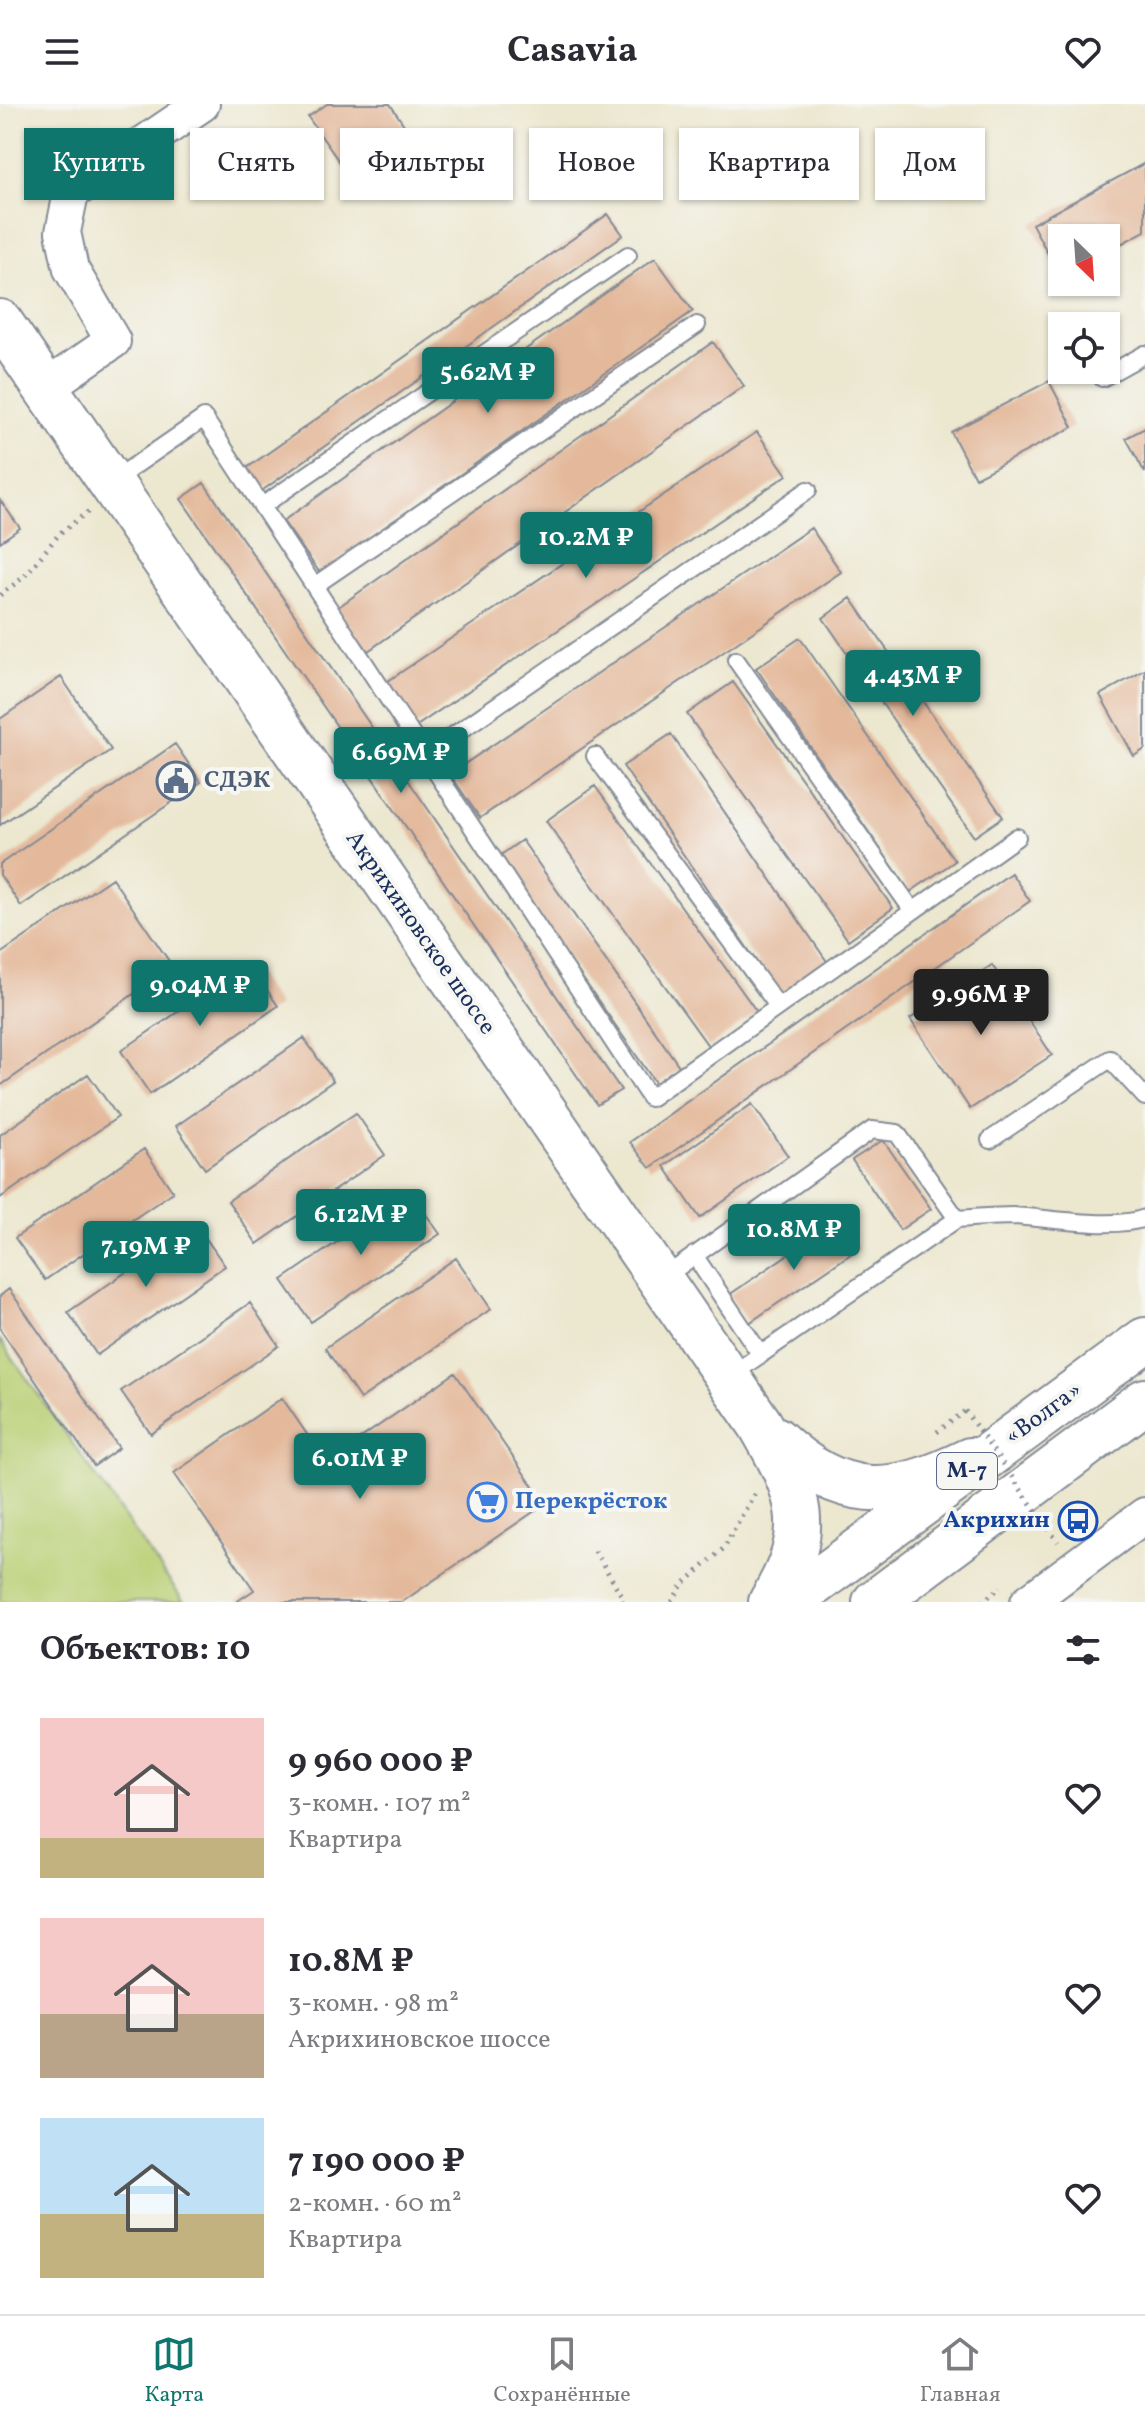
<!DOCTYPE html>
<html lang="ru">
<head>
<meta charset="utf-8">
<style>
	:root { --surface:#fff; --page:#f7f7f7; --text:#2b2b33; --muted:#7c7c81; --line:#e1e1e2; --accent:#0f766e }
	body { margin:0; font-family:Vollkorn,serif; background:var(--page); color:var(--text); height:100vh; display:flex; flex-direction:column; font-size:30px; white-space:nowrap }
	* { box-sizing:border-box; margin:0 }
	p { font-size:26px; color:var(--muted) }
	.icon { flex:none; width:44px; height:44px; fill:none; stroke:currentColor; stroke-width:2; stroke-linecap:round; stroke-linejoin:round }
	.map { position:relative; height:1498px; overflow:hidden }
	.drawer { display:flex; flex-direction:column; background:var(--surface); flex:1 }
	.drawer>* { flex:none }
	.guide { position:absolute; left:24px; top:24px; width:1098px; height:72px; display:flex; gap:16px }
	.needle { width:52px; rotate:155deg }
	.controls { position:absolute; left:1048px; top:120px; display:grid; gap:16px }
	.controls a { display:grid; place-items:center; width:72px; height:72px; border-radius:0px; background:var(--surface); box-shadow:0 2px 6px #0004; font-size:40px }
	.price { position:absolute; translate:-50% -68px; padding:0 18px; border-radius:8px; background:var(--accent); color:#fff; font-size:26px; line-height:52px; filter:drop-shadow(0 2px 4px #0008) }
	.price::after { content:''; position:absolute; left:50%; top:48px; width:24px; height:18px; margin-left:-12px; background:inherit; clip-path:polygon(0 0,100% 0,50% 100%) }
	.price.active { background:#222; color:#fff }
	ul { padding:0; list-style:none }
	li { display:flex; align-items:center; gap:24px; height:200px; padding:0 40px }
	li span { display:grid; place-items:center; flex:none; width:224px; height:160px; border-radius:0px; color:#555 }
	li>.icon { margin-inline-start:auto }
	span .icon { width:96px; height:96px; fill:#fffc; stroke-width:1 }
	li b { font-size:34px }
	h2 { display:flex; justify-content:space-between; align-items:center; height:96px; padding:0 40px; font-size:34px }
	.chip { padding:0 28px; border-radius:0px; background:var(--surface); box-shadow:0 2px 6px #0004; font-size:28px; line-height:72px }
	.chip.active { background:var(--accent); color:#fff }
	header { display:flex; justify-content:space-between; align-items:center; height:104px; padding:0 40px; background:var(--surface); font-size:36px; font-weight:700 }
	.tabs { display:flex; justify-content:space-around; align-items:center; height:112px; border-top:2px solid var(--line); background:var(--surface); font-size:22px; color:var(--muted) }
	.tabs a { display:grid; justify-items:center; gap:4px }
	.tabs .active { color:var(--accent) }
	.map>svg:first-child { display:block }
	.green { fill:#b9cf73; stroke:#6a7f68; stroke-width:2 }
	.building { fill:#e4b99b }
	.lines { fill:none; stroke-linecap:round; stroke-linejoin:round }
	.lane-casing { stroke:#848b96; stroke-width:20 }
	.street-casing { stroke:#848b96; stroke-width:38 }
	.secondary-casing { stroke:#848b96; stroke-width:48 }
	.highway-casing { stroke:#848b96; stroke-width:48 }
	.path { stroke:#848b96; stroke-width:5; stroke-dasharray:2 6; stroke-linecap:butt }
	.lane { stroke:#fff; stroke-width:16 }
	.street { stroke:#fff; stroke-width:34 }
	.secondary { stroke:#fff; stroke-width:44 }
	.highway { stroke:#fff; stroke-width:44 }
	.path-bridge { stroke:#848b96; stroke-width:5; stroke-dasharray:2 6; stroke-linecap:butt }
	.labels { text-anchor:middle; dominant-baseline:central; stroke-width:8; stroke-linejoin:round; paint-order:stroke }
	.shield { fill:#f6f6f2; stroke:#5d6b8a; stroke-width:2 }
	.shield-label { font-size:22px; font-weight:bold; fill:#1b2f5e }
	.service-label { font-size:24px; font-weight:bold; fill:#4e5e75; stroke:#f6f6f2; text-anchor:start }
	.street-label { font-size:24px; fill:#1b2f5e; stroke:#f6f6f2 }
	.shop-label { font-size:24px; font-weight:bold; fill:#366cbe; stroke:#f6f6f2; text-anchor:start }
	.transit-label { font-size:24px; font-weight:bold; fill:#164399; stroke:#f6f6f2; text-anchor:end }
</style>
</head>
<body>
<header><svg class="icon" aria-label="menu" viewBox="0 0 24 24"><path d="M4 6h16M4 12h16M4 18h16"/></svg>Casavia<svg class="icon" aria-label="heart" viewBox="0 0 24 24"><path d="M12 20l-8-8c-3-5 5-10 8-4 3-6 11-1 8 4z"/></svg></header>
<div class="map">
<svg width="1145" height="1498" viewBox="0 0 1145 1498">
	<rect width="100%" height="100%" fill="#f6f6f2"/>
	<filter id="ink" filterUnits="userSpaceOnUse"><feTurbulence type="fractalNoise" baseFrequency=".0125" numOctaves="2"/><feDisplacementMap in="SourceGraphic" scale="16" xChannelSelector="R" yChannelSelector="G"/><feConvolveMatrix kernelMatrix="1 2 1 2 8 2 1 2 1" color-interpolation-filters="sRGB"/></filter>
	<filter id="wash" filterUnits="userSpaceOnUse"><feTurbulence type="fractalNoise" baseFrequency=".006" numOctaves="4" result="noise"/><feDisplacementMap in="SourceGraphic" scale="32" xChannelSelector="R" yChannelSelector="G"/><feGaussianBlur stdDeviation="1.8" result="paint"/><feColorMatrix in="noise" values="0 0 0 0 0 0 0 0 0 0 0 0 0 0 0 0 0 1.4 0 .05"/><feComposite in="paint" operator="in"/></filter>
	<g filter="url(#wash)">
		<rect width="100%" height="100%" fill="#ece7cf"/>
		<path class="green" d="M 0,1236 L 184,1498 L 0,1498 Z"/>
		<g id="blocks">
			<path class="building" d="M 327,0 L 390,0 L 406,24 L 345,66 L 308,13 Z
				M 1145,59 L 1145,127 L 1106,148 L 1106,134 L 1062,134 L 1062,176 L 1032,120 Z
				M 608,110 L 623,131 L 260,388 L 244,366 Z
				M 655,154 L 693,207 L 320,469 L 283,417 Z
				M 713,238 L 744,282 L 368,547 L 337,504 Z
				M 1049,277 L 1073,323 L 975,374 L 951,328 Z
				M 1145,324 L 1145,369 L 1126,334 Z
				M 757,328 L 787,371 L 415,623 L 385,579 Z
				M 204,379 L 621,986 L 597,1001 L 181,395 Z
				M 0,396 L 20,424 L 0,438 Z
				M 811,424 L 841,468 L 480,714 L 450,670 Z
				M 851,494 L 1003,713 L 974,733 L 823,514 Z
				M 800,534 L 955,757 L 910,788 L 756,564 Z
				M 1145,566 L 1145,645 L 1134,652 L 1100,591 Z
				M 61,573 L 111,646 L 0,721 L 0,615 Z
				M 733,578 L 893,804 L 848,836 L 687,610 Z
				M 671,630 L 828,859 L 780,892 L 623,662 Z
				M 175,640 L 201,678 L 21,802 L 0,771 L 0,760 Z
				M 595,682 L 757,908 L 709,943 L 546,717 Z
				M 522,736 L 681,965 L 657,981 L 498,753 Z
				M 1011,769 L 1030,797 L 650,1064 L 630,1038 Z
				M 112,774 L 173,863 L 0,982 L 0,850 Z
				M 249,859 L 278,902 L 150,990 L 121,947 Z
				M 992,861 L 1052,951 L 970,1005 L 910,915 Z
				M 304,934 L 333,977 L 205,1065 L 176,1022 Z
				M 88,970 L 118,1013 L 0,1094 L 0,1031 Z
				M 752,1000 L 788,1052 L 700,1114 L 664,1062 Z
				M 356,1009 L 385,1051 L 257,1140 L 228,1097 Z
				M 883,1036 L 931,1105 L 900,1126 L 852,1056 Z
				M 144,1045 L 173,1088 L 45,1176 L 15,1134 Z
				M 410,1088 L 440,1130 L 311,1218 L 282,1176 Z
				M 838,1116 L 858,1145 L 749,1219 L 729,1191 Z
				M 196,1120 L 225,1162 L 97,1251 L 68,1208 Z
				M 456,1154 L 491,1205 L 360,1295 L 325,1244 Z
				M 9,1185 L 119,1344 L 94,1362 L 0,1225 L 0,1192 Z
				M 250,1199 L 279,1242 L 151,1330 L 121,1287 Z
				M 455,1269 L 545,1400 L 402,1498 L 236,1498 L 254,1486 L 174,1369 L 282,1294 L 326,1358 Z"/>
		</g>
	</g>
	<g filter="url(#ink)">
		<use href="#blocks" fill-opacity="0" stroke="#848b96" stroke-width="2"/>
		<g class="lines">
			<defs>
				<path id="lane" d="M 1102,274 L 1145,250
					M 111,378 L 204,314 L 650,994 L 1017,733
					M 262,402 L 628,151
					M 314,482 L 697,221
					M 736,556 L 913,807
					M 425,651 L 808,386
					M 595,652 L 778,902
					M 990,1036 L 1110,955 L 1145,993
					M 694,1151 L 761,1251
					M 660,1176 L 872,1026 L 897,1029 L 957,1115 C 975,1114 995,1112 1013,1112 C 1049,1114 1113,1126 1145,1114
					M 728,1273 L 957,1115"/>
				<path id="street" d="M 45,284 L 113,237 L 71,165 L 63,128 L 71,89 L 202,0
					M 1028,1498 L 1145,1411"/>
				<path id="secondary" d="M 0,218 L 760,1320 C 800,1389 816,1425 771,1498
					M 775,1335 C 842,1398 890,1395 970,1356"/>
				<path id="highway" d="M 789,1498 L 1145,1236
					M 875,1498 L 1145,1297"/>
			</defs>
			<use href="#lane" class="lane-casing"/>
			<use href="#street" class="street-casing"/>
			<use href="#secondary" class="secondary-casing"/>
			<use href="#highway" class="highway-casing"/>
			<path class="path" d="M 0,491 L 24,473 L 60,429 L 89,407
				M 937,1328 L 965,1307
				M 595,1447 L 622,1492 L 622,1498
				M 672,1498 L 682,1481 L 723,1445 L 755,1389
				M 982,1498 L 1001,1483"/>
			<use href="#lane" class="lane"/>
			<use href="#street" class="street"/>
			<use href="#secondary" class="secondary"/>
			<use href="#highway" class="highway"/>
			<path class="path-bridge" d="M 965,1307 L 1058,1438"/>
		</g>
	</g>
	<defs>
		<symbol id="civic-ring" viewBox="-11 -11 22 22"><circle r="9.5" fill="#f6f6f2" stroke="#5c6f8a" stroke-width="1.5"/><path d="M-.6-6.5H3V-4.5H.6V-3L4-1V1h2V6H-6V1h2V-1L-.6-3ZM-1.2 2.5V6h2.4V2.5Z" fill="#5c6f8a"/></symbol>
		<symbol id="supermarket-ring" viewBox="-11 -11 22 22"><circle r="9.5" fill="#f6f6f2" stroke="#3f7fe0" stroke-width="1.5"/><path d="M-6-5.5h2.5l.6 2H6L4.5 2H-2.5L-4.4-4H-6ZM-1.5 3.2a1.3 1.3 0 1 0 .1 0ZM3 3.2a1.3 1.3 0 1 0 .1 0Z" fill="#3f7fe0"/></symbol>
		<symbol id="bus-ring" viewBox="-11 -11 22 22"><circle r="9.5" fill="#f6f6f2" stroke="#1a4fb4" stroke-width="1.5"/><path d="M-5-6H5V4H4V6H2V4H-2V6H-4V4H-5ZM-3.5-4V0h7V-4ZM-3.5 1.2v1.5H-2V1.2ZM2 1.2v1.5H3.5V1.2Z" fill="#1a4fb4"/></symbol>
	</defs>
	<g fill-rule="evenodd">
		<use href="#civic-ring" x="154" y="655" width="44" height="44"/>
		<use href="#supermarket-ring" x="465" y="1376" width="44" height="44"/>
		<use href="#bus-ring" x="1056" y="1395" width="44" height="44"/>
	</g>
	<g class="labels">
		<rect class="shield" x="937" y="1349" width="60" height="36" rx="6"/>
		<g class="shield-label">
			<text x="967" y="1367">М-7</text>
		</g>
		<g class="service-label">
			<text x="204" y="677">СДЭК</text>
		</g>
		<g class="street-label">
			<text transform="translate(420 829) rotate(55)">Акрихиновское шоссе</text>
			<text transform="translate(1044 1310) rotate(-36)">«Волга»</text>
		</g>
		<g class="shop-label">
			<text x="515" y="1398">Перекрёсток</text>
		</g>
		<g class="transit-label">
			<text x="1050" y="1417">Акрихин</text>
		</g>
	</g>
</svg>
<div class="controls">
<a><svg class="needle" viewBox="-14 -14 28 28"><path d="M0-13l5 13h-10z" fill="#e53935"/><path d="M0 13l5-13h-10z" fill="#7c7c81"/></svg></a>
<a><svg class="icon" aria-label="locate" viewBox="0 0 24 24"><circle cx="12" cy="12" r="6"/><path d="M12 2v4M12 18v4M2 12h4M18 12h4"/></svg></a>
</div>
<b class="price" style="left:488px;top:311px">5.62M ₽</b>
<b class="price" style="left:586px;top:476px">10.2M ₽</b>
<b class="price" style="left:913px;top:614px">4.43M ₽</b>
<b class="price" style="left:401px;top:691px">6.69M ₽</b>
<b class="price" style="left:200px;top:924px">9.04M ₽</b>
<b class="price active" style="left:981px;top:933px">9.96M ₽</b>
<b class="price" style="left:361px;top:1153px">6.12M ₽</b>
<b class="price" style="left:794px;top:1168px">10.8M ₽</b>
<b class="price" style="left:146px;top:1185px">7.19M ₽</b>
<b class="price" style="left:360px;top:1397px">6.01M ₽</b>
<div class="guide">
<a class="chip active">Купить</a>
<a class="chip">Снять</a>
<a class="chip">Фильтры</a>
<a class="chip">Новое</a>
<a class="chip">Квартира</a>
<a class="chip">Дом</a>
</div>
</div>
<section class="drawer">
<h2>Объектов: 10<svg class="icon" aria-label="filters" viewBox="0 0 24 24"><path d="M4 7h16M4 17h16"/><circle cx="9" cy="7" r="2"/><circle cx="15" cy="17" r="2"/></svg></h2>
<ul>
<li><span style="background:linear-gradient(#f6c9c9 75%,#c2b280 0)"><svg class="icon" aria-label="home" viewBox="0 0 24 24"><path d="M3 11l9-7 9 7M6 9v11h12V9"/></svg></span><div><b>9 960 000 ₽</b><p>3-комн. · 107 m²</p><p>Квартира</p></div><svg class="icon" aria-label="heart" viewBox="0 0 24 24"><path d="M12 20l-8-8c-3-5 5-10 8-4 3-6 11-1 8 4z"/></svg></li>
<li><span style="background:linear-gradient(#f6c9c9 60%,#b9a48a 0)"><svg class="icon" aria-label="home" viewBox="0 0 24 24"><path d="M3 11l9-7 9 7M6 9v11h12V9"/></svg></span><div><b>10.8M ₽</b><p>3-комн. · 98 m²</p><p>Акрихиновское шоссе</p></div><svg class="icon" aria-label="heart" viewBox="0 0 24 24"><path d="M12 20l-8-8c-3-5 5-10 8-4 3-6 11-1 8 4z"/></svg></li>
<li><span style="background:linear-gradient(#bfe0f5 60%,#c2b280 0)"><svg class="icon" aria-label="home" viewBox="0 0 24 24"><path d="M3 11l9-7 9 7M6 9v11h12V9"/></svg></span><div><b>7 190 000 ₽</b><p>2-комн. · 60 m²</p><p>Квартира</p></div><svg class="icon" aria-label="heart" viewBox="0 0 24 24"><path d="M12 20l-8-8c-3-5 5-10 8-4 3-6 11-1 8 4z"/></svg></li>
</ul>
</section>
<nav class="tabs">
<a class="active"><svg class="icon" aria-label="map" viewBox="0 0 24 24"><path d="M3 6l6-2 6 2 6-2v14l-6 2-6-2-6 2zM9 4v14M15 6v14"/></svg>Карта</a>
<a><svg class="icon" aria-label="saved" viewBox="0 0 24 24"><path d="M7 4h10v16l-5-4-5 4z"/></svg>Сохранённые</a>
<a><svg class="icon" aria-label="home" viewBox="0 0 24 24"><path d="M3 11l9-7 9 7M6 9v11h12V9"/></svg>Главная</a>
</nav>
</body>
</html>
